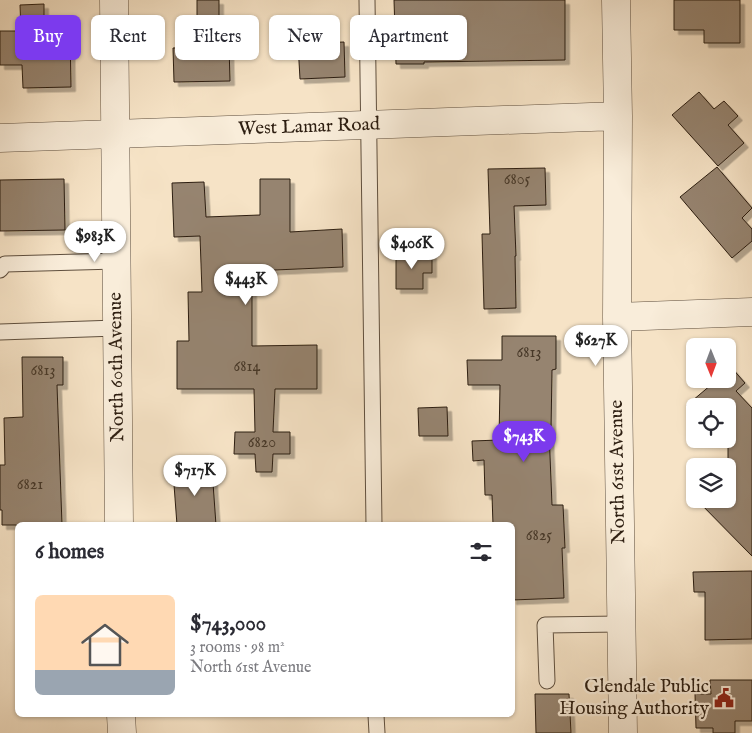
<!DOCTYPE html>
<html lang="en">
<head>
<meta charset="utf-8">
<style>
	:root { --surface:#fff; --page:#f7f7f7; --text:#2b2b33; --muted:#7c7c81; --accent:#7c3aed }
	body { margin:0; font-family:"IM FELL English",serif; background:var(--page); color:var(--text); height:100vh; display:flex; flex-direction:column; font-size:19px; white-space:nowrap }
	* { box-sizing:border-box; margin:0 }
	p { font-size:16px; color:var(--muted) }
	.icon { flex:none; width:28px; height:28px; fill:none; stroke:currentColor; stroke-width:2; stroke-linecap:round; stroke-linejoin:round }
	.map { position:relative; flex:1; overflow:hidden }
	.sheet { position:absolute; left:15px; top:522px; width:500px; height:195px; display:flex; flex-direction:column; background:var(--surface); border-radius:8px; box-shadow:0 1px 4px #0004 }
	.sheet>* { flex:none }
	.banner { position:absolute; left:15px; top:15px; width:500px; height:45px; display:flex; gap:10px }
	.needle { width:32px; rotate:179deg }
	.tools { position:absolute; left:686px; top:338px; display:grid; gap:10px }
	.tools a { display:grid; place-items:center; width:50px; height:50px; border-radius:8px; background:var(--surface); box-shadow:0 1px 4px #0004; font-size:25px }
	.price { position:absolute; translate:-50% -42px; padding:0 11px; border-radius:18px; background:#fff; color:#222; font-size:16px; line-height:32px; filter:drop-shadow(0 1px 2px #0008) }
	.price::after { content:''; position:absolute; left:50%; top:30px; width:15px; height:11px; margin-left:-8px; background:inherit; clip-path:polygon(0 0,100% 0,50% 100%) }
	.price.on { background:var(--accent); color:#fff }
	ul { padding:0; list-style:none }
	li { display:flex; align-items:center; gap:15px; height:125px; padding:0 20px }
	li span { display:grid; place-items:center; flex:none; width:140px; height:100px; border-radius:8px; color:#555 }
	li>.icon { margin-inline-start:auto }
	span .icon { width:60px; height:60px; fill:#fffc; stroke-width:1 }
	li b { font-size:21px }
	h2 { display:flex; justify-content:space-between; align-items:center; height:60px; padding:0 20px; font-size:21px }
	.tag { padding:0 18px; border-radius:8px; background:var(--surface); box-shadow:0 1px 4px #0004; font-size:18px; line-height:45px }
	.tag.on { background:var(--accent); color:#fff }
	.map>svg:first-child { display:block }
	.building { fill:#96846f; stroke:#2d1e11; filter:url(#shadow) }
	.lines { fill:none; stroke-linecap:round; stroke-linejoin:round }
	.lane-casing { stroke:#5f4f3e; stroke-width:17 }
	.street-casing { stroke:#5f4f3e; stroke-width:29 }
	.lane { stroke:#f9edda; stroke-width:15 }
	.street { stroke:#f9edda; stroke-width:28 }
	.labels { text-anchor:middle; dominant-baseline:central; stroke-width:4.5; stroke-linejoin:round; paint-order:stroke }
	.number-label { font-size:16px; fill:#473828 }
	.street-label { font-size:19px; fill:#2d1e11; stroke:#f9edda }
	.poi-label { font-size:19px; fill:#2d1e11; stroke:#f9edda; text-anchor:end }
</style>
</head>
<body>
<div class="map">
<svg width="752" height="733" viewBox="0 0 752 733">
	<defs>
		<filter id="shadow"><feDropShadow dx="4.5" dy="4.5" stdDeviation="0" flood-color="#0004"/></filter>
	</defs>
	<rect width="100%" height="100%" fill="#f6e3c6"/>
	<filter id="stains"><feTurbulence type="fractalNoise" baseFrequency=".004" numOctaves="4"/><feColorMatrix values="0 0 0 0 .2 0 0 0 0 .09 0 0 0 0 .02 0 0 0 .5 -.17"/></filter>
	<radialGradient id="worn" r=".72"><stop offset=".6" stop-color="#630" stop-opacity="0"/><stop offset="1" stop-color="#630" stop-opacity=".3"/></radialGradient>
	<path class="building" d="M 197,0 L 219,0 L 219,47 L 229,46 L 230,81 L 174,82 L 173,48 L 197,47 Z
		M 394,0 L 565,0 L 565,60 L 424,62 L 424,64 L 396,64 Z
		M 674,0 L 740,0 L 740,43 L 704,43 L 704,30 L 674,30 Z
		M 44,4 L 44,35 L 70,34 L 71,87 L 23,88 L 22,65 L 0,65 L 0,31 L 21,31 L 20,5 Z
		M 344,42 L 345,77 L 300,79 L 298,44 Z
		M 699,92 L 714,109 L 724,101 L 738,116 L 728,125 L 744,143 L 718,166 L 672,115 Z
		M 717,167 L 752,208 L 742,218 L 752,229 L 752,241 L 732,258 L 680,197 Z
		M 545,168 L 546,205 L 514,206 L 516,256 L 515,256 L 516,308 L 484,309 L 482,234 L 490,234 L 488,169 Z
		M 64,179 L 65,230 L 0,231 L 0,180 Z
		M 260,179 L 290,179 L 290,232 L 342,229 L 343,267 L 252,271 L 252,346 L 317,345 L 317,389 L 275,389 L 273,432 L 290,432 L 290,454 L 273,454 L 272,472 L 256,472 L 255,454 L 234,454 L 235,432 L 255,432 L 254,389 L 177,389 L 177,341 L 189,341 L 188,292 L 202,292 L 200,236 L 174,237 L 172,183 L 204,182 L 206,217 L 260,215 Z
		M 396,254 L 432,254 L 432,273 L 423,273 L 423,289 L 396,289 Z
		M 502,336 L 556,336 L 556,369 L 552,370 L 551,431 L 549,431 L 552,505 L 563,505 L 565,548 L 562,548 L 564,598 L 512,600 L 512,525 L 493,525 L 492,495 L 485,495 L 484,460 L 473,461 L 472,441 L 499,440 L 500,385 L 468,385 L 467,360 L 502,360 Z
		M 22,357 L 63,357 L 63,385 L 57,385 L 62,525 L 2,525 L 2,510 L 0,510 L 0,465 L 5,465 L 4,418 L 23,417 Z
		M 731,367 L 745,383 L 736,391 L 752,408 L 752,556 L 696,499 L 728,499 L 728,466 L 726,466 L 728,465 L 728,406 L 686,406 L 718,379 L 728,379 L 728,370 Z
		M 447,407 L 448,436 L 419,436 L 418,408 Z
		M 212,469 L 216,525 L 177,525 L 173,471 Z
		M 752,571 L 752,639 L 705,640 L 705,592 L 694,592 L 693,572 Z
		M 710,680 L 752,680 L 752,721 L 735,721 L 735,733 L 713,733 L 713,728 L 696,728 L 695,694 L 711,694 Z
		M 535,694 L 569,694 L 571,733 L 536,733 Z"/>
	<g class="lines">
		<defs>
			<path id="lane" d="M 367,0 L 374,525
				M 0,270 L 5,264 L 116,261
				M 0,332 L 116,328
				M 547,681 L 545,625 L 620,624
				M 376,715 L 377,733"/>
			<path id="street" d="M 114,0 L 119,525
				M 616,0 L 618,116 L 617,317 L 623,733
				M 0,138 L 618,116
				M 617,317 L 752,312
				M 121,715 L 122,733"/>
		</defs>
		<use href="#lane" class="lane-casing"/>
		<use href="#street" class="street-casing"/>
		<use href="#lane" class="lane"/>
		<use href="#street" class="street"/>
	</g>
	<defs>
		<symbol id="civic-bare" viewBox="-9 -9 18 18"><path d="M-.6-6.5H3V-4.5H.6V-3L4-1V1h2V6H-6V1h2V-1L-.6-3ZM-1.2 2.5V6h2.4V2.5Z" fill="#8f2418" stroke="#f9edda" stroke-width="2.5" paint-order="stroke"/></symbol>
	</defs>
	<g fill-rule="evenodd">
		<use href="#civic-bare" x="710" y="684" width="28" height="28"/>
	</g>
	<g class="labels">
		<g class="number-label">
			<text x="517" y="180">6805</text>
			<text x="529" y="353">6813</text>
			<text x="247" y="367">6814</text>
			<text x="43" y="371">6813</text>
			<text x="262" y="443">6820</text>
			<text x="30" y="485">6821</text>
			<text x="539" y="536">6825</text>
		</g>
		<g class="street-label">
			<text transform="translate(309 127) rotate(-2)">West Lamar Road</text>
			<text transform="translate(117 367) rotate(-91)">North 60th Avenue</text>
			<text transform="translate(618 472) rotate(-91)">North 61st Avenue</text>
		</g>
		<g class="poi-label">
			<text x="709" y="687">Glendale Public<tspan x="709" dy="22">Housing Authority</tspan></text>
		</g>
	</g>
	<rect width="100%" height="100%" filter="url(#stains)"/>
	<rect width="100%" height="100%" fill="url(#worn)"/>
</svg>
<div class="tools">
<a><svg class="needle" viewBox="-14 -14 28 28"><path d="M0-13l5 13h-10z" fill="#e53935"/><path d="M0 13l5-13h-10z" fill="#7c7c81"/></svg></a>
<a><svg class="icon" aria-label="locate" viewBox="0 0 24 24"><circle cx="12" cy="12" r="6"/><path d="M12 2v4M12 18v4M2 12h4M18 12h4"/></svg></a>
<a><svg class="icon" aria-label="layers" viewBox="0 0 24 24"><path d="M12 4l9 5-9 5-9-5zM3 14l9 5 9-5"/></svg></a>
</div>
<b class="price" style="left:95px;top:263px">$983K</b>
<b class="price" style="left:412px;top:270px">$406K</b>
<b class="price" style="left:246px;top:306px">$443K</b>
<b class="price" style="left:596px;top:367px">$627K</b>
<b class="price on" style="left:524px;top:463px">$743K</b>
<b class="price" style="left:195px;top:497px">$717K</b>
<div class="banner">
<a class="tag on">Buy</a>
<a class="tag">Rent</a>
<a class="tag">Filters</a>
<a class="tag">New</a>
<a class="tag">Apartment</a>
</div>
<section class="sheet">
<h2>6 homes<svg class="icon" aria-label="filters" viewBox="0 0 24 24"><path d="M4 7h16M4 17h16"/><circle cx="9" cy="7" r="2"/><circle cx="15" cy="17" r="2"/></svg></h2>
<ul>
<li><span style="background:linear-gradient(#ffd9b3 75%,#9aa5b1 0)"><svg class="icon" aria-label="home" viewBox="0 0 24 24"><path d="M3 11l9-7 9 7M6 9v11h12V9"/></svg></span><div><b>$743,000</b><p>3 rooms · 98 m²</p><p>North 61st Avenue</p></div></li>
</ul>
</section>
</div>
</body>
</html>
